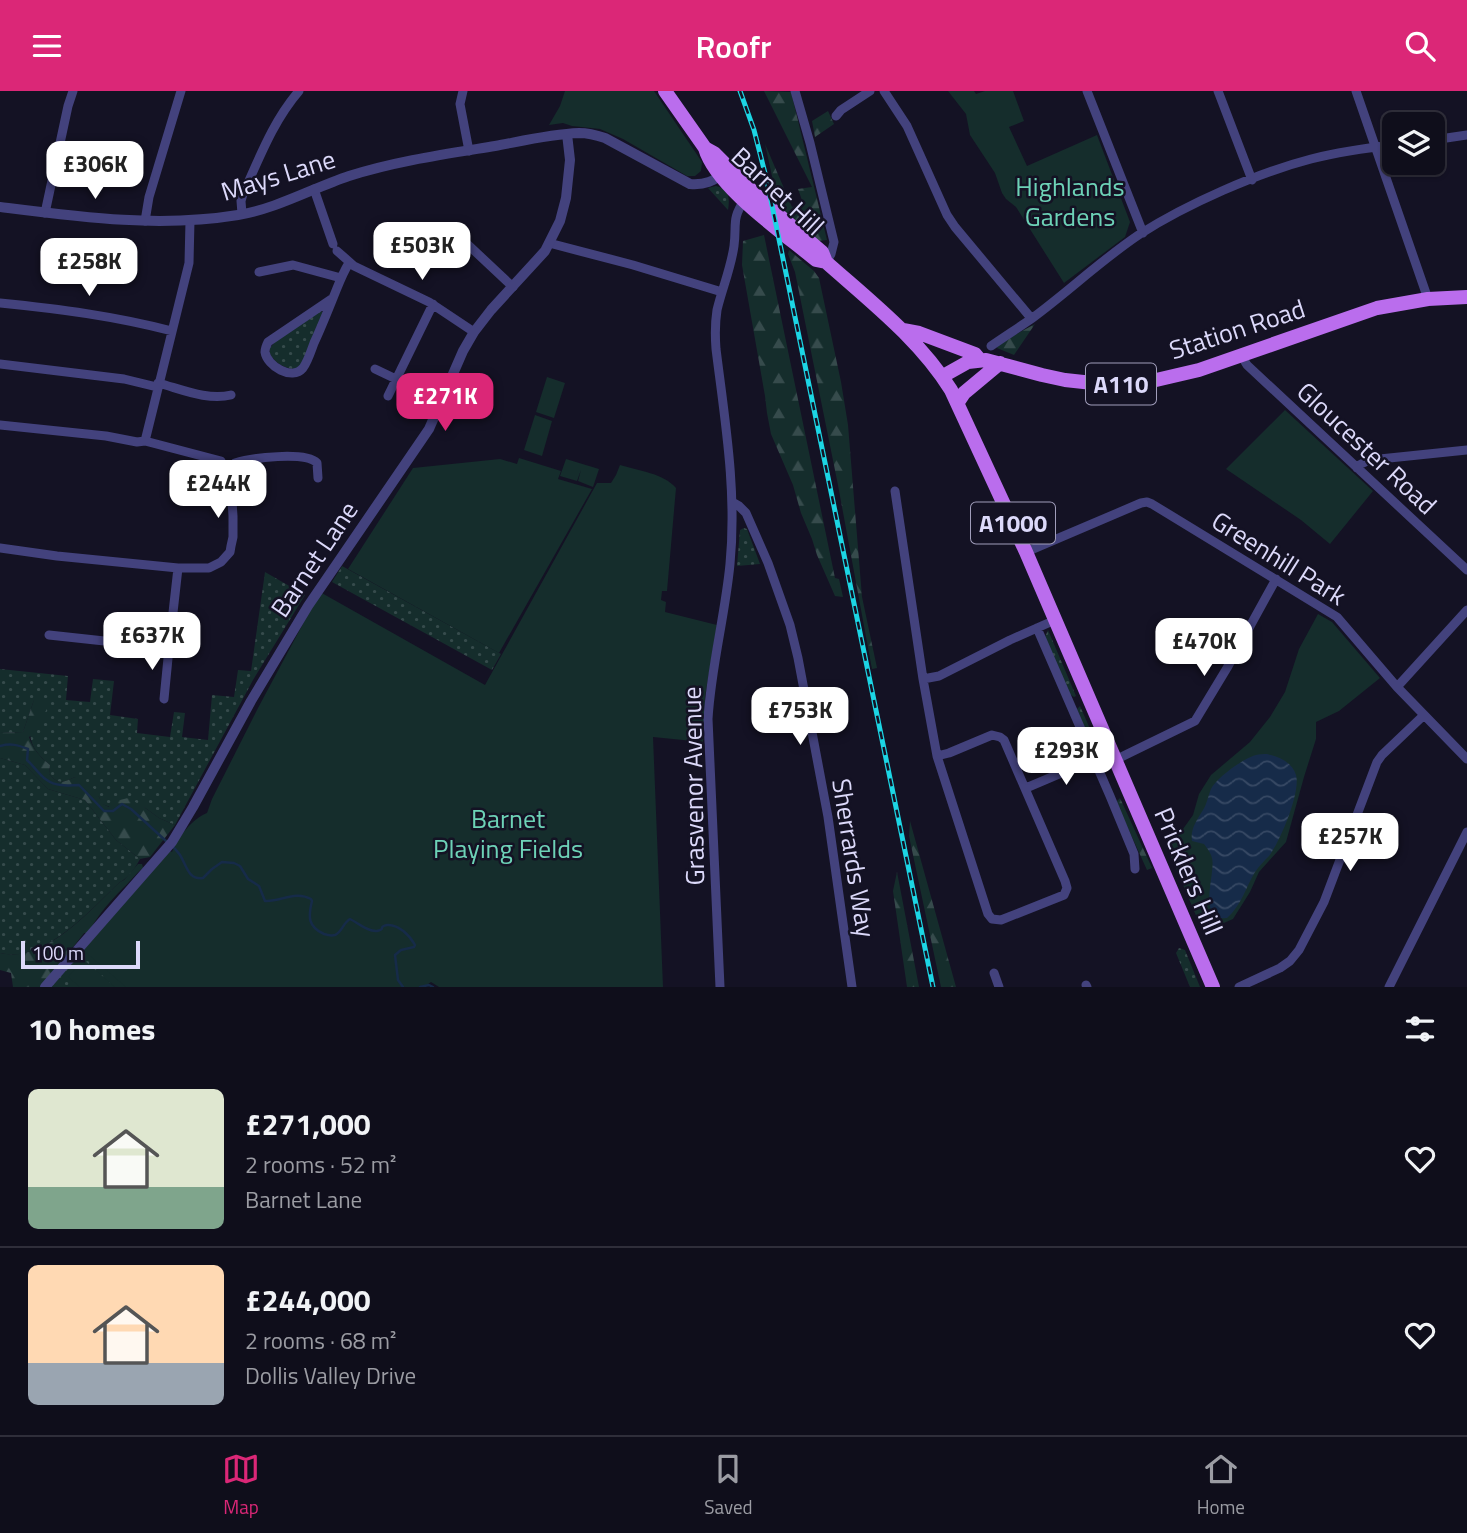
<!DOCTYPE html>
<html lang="en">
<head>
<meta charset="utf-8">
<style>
	:root { --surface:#0f0e1b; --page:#181724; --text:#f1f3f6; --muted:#9b9ca3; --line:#2f2e3a; --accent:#db2777 }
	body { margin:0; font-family:"Titillium Web",sans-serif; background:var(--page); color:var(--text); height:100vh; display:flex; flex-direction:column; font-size:26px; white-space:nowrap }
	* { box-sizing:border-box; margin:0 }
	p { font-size:23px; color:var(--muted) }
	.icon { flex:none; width:38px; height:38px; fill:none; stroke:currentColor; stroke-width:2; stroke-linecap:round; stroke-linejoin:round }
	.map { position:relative; height:896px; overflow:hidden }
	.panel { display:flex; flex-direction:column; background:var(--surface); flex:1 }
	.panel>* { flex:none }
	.fabs { position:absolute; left:1382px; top:21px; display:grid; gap:14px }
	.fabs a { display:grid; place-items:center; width:63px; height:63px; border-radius:10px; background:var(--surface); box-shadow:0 2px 5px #0004,0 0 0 2px var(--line); font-size:35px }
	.scale { position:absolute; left:21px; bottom:18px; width:119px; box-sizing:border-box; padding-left:7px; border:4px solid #dcd9fa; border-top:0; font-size:19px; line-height:24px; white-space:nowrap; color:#dcd9fa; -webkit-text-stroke:5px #141224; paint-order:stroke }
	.price { position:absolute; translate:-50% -60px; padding:0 16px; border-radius:14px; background:#fff; color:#222; font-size:23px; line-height:46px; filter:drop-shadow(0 2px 4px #0008) }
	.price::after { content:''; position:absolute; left:50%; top:42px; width:21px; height:16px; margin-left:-10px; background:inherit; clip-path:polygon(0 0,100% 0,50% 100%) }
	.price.on { background:var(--accent); color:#fff }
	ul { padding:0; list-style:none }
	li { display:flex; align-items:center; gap:21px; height:175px; padding:0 28px }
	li+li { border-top:2px solid var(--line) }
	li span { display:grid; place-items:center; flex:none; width:196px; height:140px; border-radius:10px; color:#555 }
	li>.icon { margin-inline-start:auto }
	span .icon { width:84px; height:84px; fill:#fffc; stroke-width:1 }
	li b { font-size:30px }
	h2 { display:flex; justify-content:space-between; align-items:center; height:84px; padding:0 28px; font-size:30px }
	header { display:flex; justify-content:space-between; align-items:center; height:91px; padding:0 28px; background:var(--accent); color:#fff; font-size:32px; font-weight:600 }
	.menu { display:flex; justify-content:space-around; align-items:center; height:98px; border-top:2px solid var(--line); background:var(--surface); font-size:19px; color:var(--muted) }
	.menu a { display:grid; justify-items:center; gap:4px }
	.menu .on { color:var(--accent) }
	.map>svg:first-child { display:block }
	.grass { fill:url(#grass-dots) }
	.forest { fill:url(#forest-firs) }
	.park { fill:#152d2c }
	.water { fill:url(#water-waves) }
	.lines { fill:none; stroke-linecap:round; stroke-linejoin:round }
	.stream { stroke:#162b49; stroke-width:2.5 }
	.minor { stroke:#43427d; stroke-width:9 }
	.tertiary { stroke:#43427d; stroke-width:10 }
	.primary { stroke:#ba6ded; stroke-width:14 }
	.rail-casing { stroke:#1cd5e4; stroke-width:5 }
	.rail { stroke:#141224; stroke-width:2.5; stroke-dasharray:8; stroke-linecap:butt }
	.labels { text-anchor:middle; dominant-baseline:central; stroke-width:5; stroke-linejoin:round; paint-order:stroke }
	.shield { fill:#141224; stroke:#a09dba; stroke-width:2 }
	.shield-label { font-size:24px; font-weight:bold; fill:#dcd9fa }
	.street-label { font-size:26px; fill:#dcd9fa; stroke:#141224 }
	.park-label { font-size:26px; fill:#6dd2b7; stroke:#141224 }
</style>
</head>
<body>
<header><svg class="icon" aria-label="menu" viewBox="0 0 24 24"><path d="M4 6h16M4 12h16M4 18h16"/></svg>Roofr<svg class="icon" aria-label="search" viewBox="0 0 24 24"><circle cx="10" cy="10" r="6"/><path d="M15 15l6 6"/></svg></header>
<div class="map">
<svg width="1467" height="896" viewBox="0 0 1467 896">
	<defs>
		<pattern id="grass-dots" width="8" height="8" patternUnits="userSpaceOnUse" patternTransform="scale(1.75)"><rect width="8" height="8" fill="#152d2c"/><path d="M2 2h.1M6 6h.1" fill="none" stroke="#364b4c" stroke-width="1.8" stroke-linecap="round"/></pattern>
		<pattern id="forest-firs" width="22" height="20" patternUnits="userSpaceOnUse" patternTransform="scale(1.75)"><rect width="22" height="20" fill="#152d2c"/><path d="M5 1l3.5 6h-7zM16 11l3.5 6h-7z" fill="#364b4c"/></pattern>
		<pattern id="water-waves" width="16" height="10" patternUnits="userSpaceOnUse" patternTransform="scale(1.75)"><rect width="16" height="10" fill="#162b49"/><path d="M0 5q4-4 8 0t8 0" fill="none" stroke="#374964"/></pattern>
	</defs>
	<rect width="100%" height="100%" fill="#141224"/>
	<path class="grass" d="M 716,95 C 729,98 730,107 728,119 L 708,97 Z
		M 321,220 L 323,222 L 302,273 L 295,279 C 284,276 276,273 270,263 L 270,257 L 278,247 Z
		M 744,437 L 747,438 L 760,473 L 737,475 L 740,439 Z
		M 342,475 L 501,563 L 492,579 L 332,491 Z
		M 265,481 L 305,504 L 253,589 L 175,734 L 159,727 L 144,716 L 110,716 L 102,713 L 99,706 L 75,686 C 62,692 59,694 49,683 L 50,674 C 23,652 30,641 34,609 L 23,641 L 0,642 L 0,578 L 68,585 L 66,609 L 90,611 L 93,588 L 114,590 L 110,624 L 138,628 L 137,642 L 170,646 L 174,621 L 185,622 L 182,646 L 208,649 L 212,604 L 234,606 L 238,579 L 251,580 Z
		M 1048,539 L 1076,605 L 1074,606 L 1070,603 L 1045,546 Z
		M 1080,615 L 1101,663 L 1097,666 L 1077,618 Z
		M 0,667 L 25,674 L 48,698 L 85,709 L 116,749 L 140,768 C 136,776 128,787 120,791 C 91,818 44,873 0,862 Z
		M 1179,857 L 1185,859 L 1200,896 L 1190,896 L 1176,862 Z
		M 83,859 L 126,896 L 46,896 Z"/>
	<path class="forest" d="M 764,0 L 791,1 L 827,149 L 817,150 L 779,117 L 765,53 L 792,116 L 803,112 L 798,98 L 812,96 Z
		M 828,20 L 834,33 L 815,46 L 812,30 Z
		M 764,144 L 835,487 L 839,488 L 843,506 L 835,505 L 817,464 L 812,448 L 801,422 L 793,394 L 771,343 L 767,322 L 765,305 L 742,174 L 743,150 Z
		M 789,159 L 814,180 L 819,187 L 841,291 L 848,334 L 862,506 L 877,577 L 872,578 L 838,394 L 795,181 L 788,163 Z
		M 1035,233 L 1014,264 L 997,257 L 998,253 Z
		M 34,609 L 42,609 L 48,615 L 36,641 L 29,646 C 33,658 40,666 50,674 L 49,683 C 59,694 62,692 75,686 C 93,691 94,698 103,713 L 109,716 L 112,711 L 128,707 L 144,716 L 159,727 L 175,734 L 150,766 L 140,768 L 116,749 L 85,709 L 48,698 L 25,674 L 0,667 L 0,642 L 23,641 Z
		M 1120,707 L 1152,777 L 1147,779 L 1117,713 L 1117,710 Z
		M 910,730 L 956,896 L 941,896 L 909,745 Z
		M 138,773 L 142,773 L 143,777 C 135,783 130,791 123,797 C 110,810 97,825 88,842 L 84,842 L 42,896 L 13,896 L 11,882 L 0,879 L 0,862 C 45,873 91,818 120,791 L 124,789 Z
		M 897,781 L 919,896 L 907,896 L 893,800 Z
		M 92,849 L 140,896 L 116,896 L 84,866 L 66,887 L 63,884 Z"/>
	<path class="park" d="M 565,0 L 654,0 L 702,71 L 701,80 L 695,85 L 687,85 L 623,48 L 600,38 L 572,35 L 563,32 L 549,34 L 560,15 Z
		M 948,0 L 974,0 L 976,3 L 985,0 L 1013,0 L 1024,30 L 1009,36 L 1027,75 L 1097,44 L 1130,131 L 1125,146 L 1064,192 L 1016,116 L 1006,108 L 1002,102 L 995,82 L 970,44 L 966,23 Z
		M 547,286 L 565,292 L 554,327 L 536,321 Z
		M 1285,319 L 1373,400 L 1330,453 L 1301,429 L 1226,378 Z
		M 535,324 L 552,330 L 542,365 L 524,359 Z
		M 519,367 L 561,380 L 558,388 L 592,398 L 499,562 L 348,478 L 413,377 L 500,368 L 517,373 Z
		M 566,368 L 599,378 L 593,396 L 578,390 L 581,379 L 577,390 L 560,385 Z
		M 620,374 C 639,380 663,382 676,397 L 667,500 L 662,500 L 661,509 L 666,511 L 665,521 L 717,534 L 705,606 L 703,651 L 653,646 L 663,896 L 439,896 L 431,891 L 424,896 L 126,896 L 83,859 L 170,760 L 172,761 C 178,746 192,728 207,722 L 212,708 L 258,617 L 320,501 L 485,594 L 597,392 L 611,392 L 616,384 Z
		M 1318,523 L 1332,531 L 1380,587 L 1339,620 L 1316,631 L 1316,648 L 1304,686 L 1286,751 L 1259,781 L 1250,801 L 1233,828 L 1203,841 L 1166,754 L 1183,738 L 1193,724 L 1199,703 L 1211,684 L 1250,651 L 1270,626 L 1285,601 L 1299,558 Z
		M 84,869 L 115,896 L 80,896 L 68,886 Z"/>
	<path class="water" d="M 1267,663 C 1279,666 1292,671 1296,684 C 1301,701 1280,751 1269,765 C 1264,770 1259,775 1255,781 C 1246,796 1241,815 1227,827 C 1196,830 1216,783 1212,767 C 1211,762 1207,757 1204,753 L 1192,750 C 1190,738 1197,729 1203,719 C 1207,713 1208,705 1211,698 C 1216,687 1244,667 1256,664 C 1259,663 1264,663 1267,663 Z"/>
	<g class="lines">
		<path class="stream" d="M 0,655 C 11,652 18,654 28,658 L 27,669 C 38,679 44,693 61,694 C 67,695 73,694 79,694 L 104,720 L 113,720 L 122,713 L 131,718 L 166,750
			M 172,754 C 173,756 178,761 180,764 C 187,775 188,789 203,787 L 212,778 L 222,771 L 234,772 L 240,775 L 248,788 L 259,795 L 265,810 C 281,811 295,799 311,808 L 312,810 C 308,826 308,836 324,843 C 327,844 331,845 335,844 C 342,841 343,832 350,828 C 358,832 368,841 377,840 C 387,838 377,836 387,834 C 399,833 410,845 415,854 L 414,856 L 401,859 L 395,864 L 398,889 L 403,896
			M 420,896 L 429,894 L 433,896"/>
		<path class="minor" d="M 463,0 L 460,13 L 469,60
			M 795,0 L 810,52 L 834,151 L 831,163 L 826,171
			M 884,0 L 907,35 L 947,124 L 955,136 L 1031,227
			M 1087,0 L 1143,142
			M 1218,0 L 1252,89
			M 1356,0 L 1428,208
			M 836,25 L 841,19 L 870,0
			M 1433,49 L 1467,44
			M 314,98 L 333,153
			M 45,122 L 68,15 L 73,0
			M 242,123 L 241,110 L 243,103 C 259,68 273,30 299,0
			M 145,130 L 149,106 L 181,0
			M 464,150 L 513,196
			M 549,152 L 633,174 L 722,201
			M 337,160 L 354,175 L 429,211 L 474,241
			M 259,181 L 293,174 L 341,187
			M 333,207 L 268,251 C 266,255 265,257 265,261 C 267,275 292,290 303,277 C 308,270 311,260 314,252 C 321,237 327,222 333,207 C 338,195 342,183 349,172
			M 0,212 C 60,218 114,225 172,240
			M 991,255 C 1004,246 1018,237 1031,228 C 1068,201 1101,169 1140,143 C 1187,113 1257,82 1311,68 C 1338,61 1366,57 1395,54
			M 1241,264 L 1247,274 L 1467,479
			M 0,273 L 124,288 L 157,296
			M 375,278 L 396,288
			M 158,292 C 181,298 208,310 231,304
			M 388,305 L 433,213
			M 0,334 L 106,345 L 137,351 L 145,350 L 221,370
			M 145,350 L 189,172 L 190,130
			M 1357,377 L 1361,373 L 1370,369 L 1467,359
			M 895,400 L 923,588 L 939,585 L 1010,549 L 1055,529
			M 732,411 L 739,415 L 746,422 L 768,472 L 790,534 L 798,567 L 828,726 L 852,896
			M 0,457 L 57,465 L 178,477 L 209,477 L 221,471 L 230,461 L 231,455 L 233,446 L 233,425 L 230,381 L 232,376 L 235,372 C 251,367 305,360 317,372 L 318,387
			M 1026,461 L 1141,412 L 1147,411 L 1152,413 L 1337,526 L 1397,596 L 1467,668
			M 1037,537 L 1110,705 L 1134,763 L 1135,778
			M 49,544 L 169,557 L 178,477
			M 923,588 L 937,665 L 988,823 L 992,828 L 1001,829 L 1064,804 L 1067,797 L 1065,790 L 1004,649 L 1000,646 L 992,644 L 949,662 L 937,665
			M 1397,596 L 1467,519
			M 164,608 L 169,557
			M 1115,669 L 1195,630 L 1227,577 L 1276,488
			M 1026,697 L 1094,668
			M 994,882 L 999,896
			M 1086,894 L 1087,896
			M 720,896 L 708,628 C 711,576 725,525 730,473 C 737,400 725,330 716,258 C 715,245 715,232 717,219 C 722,198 731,177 734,155 C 737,132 731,129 745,108
			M 1239,896 L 1280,877 L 1290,870 L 1299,859 L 1324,811 L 1377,671 L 1382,664 L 1424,624
			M 1389,896 L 1467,741"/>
		<path class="tertiary" d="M 0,116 C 79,126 159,137 238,124 C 276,118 313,97 349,85 C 396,70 446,63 495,55 C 522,50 551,43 579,42 C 588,42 596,44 605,47 L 690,93 C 702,94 718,91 722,79
			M 45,896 L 172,751 L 193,716 L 251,610 L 308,515 L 429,338 L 463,260 L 474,241 L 491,219 L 545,160 L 560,130 L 566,107 L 570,69 L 567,43"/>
		<path class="primary" d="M 665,0 L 705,57 C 716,96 785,143 816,169 L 826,171
			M 705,57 L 714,62 L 760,108 L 822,161 L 826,171 C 871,211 919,248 951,299 L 1026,461 L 1213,896
			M 903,239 L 919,242 L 975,263 L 980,269
			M 943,285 L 968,271 L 986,269 L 1042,284 L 1065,289 L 1102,293 L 1139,293 L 1199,279 L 1377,217 L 1428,208 L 1467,206
			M 958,311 L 964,302 L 1000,272"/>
		<defs>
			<path id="rail" d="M 740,0 L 754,39 L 767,90 L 933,896"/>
		</defs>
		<use href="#rail" class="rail-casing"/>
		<use href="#rail" class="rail"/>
	</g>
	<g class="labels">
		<g class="shield">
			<rect x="1086" y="272.5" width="70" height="41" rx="5"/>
			<rect x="971" y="411.5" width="84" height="41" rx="5"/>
		</g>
		<g class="shield-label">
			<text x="1121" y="293">A110</text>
			<text x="1013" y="432">A1000</text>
		</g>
		<g class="street-label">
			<text transform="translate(278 84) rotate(-17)">Mays Lane</text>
			<text transform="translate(778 100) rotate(43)">Barnet Hill</text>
			<text transform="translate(1237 238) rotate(-18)">Station Road</text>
			<text transform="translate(1367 357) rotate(43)">Gloucester Road</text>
			<text transform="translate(1279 467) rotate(32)">Greenhill Park</text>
			<text transform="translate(314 468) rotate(-56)">Barnet Lane</text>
			<text transform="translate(693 695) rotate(-91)">Grasvenor Avenue</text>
			<text transform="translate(854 767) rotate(81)">Sherrards Way</text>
			<text transform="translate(1189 780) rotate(67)">Pricklers Hill</text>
		</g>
		<g class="park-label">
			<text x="1070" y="95">Highlands<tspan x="1070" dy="30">Gardens</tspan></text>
			<text x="508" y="727">Barnet<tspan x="508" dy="30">Playing Fields</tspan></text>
		</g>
	</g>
</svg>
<div class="fabs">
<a><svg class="icon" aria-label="layers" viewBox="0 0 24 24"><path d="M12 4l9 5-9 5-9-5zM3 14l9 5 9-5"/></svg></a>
</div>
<div class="scale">100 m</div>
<b class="price" style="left:95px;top:110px">£306K</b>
<b class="price" style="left:422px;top:191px">£503K</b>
<b class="price" style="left:89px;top:207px">£258K</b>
<b class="price on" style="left:445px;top:342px">£271K</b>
<b class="price" style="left:218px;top:429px">£244K</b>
<b class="price" style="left:152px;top:581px">£637K</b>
<b class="price" style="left:1204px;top:587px">£470K</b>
<b class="price" style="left:800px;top:656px">£753K</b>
<b class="price" style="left:1066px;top:696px">£293K</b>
<b class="price" style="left:1350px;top:782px">£257K</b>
</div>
<section class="panel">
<h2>10 homes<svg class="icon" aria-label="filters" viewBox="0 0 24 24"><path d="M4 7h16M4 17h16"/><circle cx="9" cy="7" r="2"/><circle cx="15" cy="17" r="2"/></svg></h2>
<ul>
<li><span style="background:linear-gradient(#dfe7d0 70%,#7fa58c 0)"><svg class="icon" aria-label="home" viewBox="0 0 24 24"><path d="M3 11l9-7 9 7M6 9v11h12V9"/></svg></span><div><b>£271,000</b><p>2 rooms · 52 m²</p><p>Barnet Lane</p></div><svg class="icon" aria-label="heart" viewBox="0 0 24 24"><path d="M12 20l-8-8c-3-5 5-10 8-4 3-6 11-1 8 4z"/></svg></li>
<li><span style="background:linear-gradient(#ffd9b3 70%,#9aa5b1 0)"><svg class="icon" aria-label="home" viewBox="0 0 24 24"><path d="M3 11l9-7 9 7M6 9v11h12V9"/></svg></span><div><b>£244,000</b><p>2 rooms · 68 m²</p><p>Dollis Valley Drive</p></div><svg class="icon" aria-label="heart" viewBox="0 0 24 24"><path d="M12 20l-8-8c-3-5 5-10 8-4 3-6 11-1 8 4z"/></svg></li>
</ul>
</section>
<nav class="menu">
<a class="on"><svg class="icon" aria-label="map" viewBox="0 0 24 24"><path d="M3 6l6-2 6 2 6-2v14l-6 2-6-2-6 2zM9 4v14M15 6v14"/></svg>Map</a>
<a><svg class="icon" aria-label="saved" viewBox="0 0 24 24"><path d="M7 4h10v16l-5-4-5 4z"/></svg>Saved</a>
<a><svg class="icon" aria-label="home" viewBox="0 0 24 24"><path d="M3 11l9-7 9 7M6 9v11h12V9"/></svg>Home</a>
</nav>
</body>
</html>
